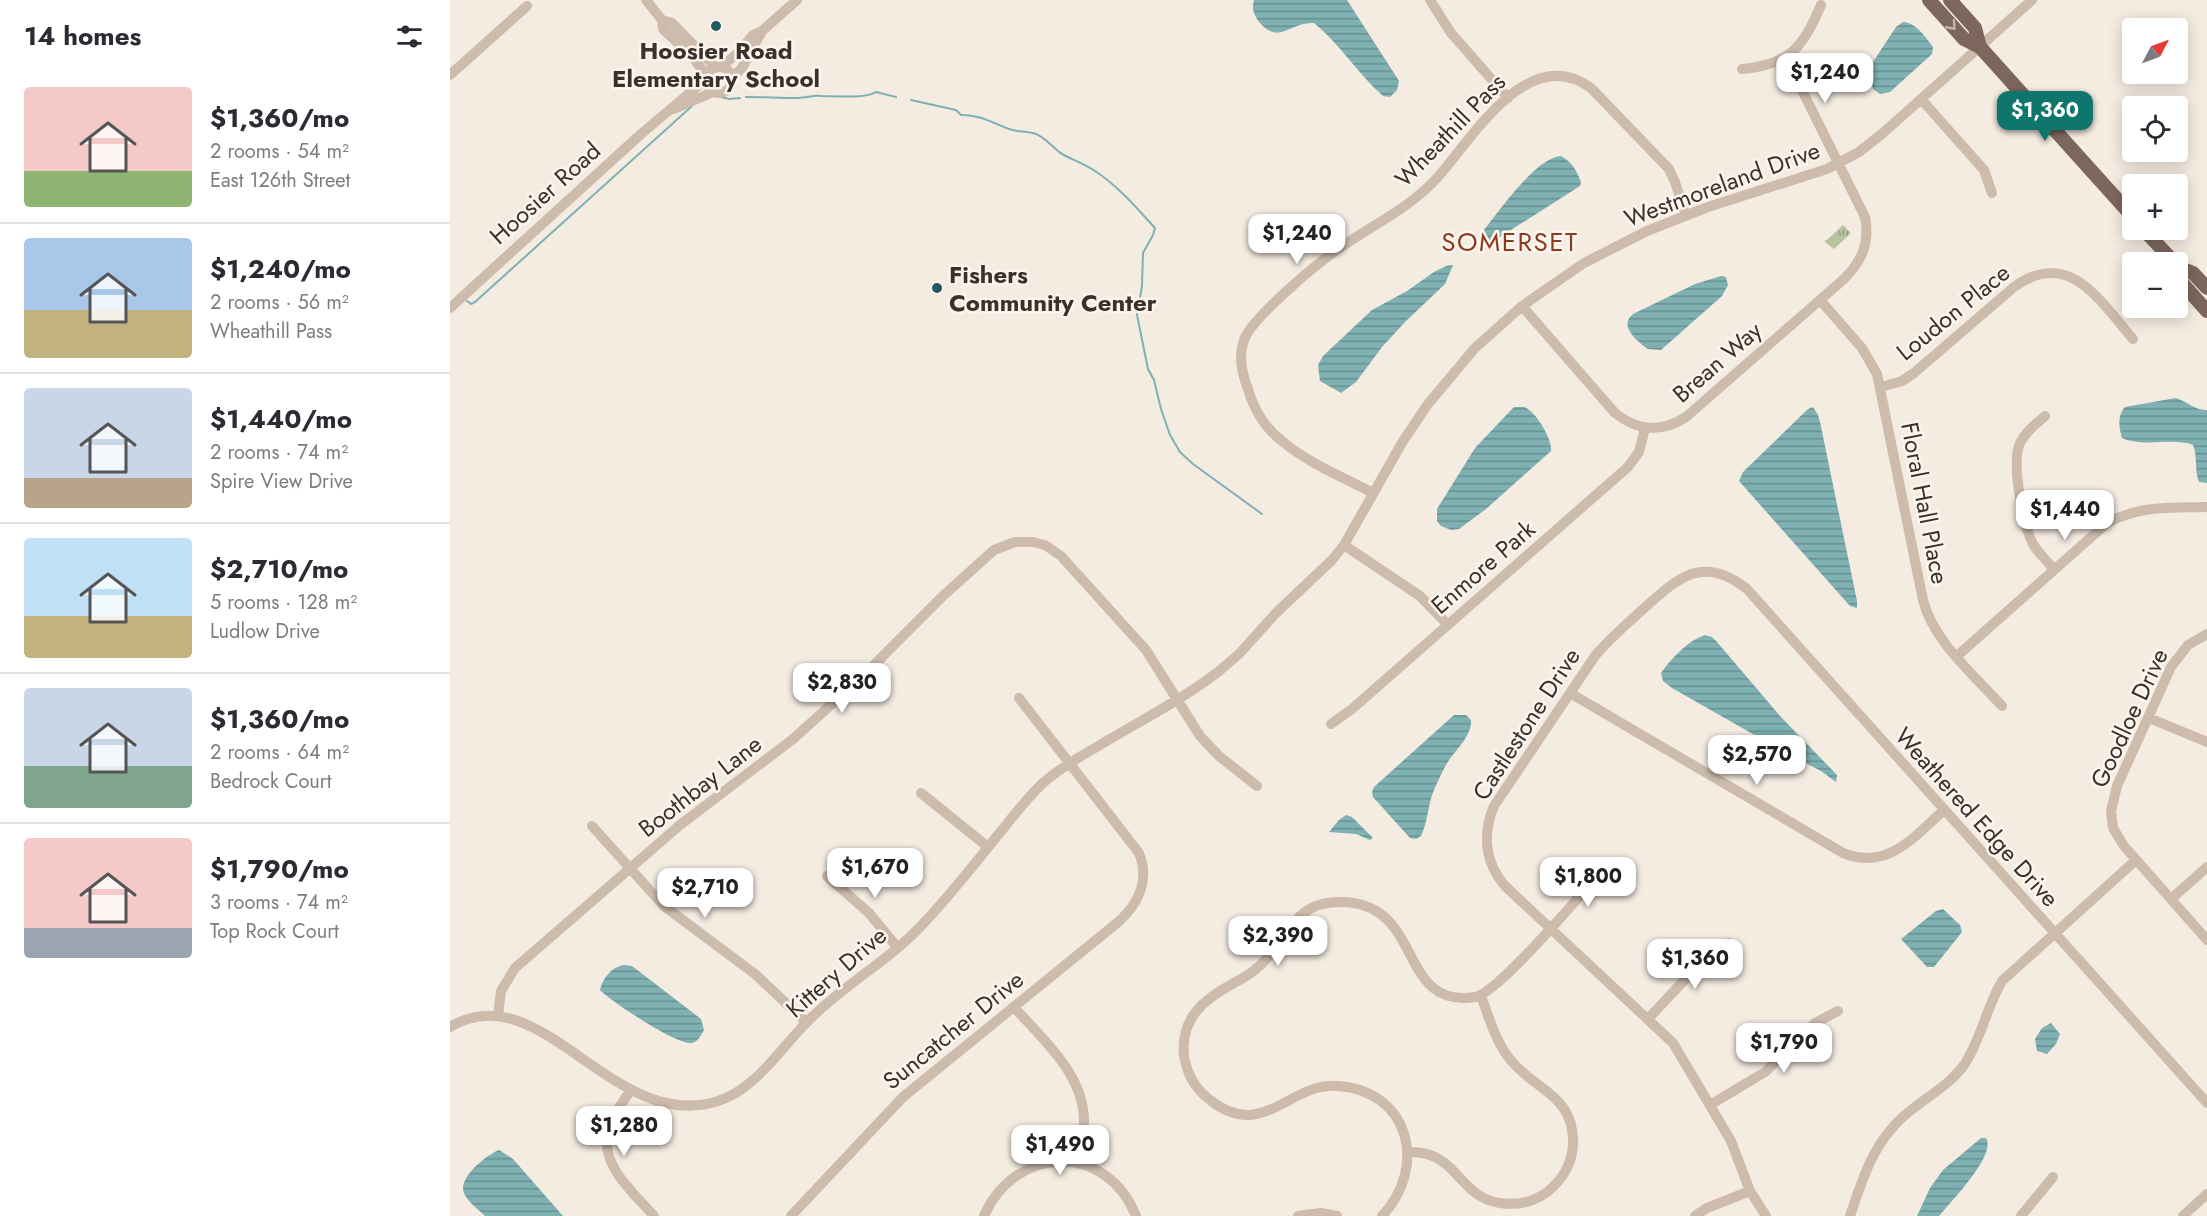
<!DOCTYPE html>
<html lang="en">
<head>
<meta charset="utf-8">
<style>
	:root { --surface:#fff; --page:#f2f2f3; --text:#2b2b33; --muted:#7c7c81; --line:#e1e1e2; --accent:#0f766e }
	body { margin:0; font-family:Jost,sans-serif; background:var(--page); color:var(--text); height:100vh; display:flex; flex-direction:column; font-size:22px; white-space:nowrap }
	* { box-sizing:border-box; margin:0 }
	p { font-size:20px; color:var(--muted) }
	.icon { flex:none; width:33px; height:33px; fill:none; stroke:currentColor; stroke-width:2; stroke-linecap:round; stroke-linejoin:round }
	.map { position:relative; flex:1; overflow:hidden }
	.panel { display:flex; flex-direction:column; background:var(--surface); width:450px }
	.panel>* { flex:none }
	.needle { width:39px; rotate:49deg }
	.buttons { position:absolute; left:1672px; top:18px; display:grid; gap:12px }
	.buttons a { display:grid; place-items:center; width:66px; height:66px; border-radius:6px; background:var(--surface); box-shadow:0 3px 15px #0003; font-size:30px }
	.price { position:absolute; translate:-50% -51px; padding:0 14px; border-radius:12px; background:#fff; color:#222; font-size:20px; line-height:39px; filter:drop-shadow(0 2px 3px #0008) }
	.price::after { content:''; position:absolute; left:50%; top:36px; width:18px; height:14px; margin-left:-9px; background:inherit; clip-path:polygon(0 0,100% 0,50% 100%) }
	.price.current { background:var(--accent); color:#fff }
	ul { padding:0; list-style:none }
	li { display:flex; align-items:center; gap:18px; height:150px; padding:0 24px }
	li+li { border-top:2px solid var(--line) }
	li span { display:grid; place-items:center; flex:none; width:168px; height:120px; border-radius:6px; color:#555 }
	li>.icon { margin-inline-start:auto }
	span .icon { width:72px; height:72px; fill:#fffc; stroke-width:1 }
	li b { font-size:26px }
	h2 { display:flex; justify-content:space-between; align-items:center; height:72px; padding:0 24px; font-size:26px }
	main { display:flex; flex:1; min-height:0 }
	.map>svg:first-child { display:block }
	.grass { fill:url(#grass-tufts) }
	.water { fill:url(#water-rules) }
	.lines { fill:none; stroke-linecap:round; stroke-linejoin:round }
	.stream { stroke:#7fb0b2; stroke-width:2 }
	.minor { stroke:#cdbbac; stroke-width:10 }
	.major { stroke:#7d675c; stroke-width:14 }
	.oneway { stroke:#c2b5ac }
	.poi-dot { fill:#1f5a5e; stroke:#fbf5ee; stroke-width:2 }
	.labels { text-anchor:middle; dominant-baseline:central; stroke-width:5; stroke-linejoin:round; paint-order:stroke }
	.poi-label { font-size:24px; font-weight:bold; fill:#3b302b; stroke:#fbf5ee }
	.street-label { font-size:24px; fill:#3b302b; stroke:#fbf5ee }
	.neighbourhood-label { font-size:26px; letter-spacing:1.5px; fill:#8c3b22; stroke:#fbf5ee }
</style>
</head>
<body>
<main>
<section class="panel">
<h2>14 homes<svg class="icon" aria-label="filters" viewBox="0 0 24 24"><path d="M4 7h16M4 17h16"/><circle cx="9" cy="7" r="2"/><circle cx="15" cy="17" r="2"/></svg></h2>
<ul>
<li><span style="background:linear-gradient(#f6c9c9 70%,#8fb573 0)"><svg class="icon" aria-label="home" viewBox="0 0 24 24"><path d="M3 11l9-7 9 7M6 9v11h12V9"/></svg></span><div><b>$1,360/mo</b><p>2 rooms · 54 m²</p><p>East 126th Street</p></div></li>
<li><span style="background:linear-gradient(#a9c7e8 60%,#c2b280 0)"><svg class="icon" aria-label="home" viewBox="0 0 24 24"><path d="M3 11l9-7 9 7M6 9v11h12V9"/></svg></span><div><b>$1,240/mo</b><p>2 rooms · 56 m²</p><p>Wheathill Pass</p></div></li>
<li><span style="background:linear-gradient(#c9d6e8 75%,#b9a48a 0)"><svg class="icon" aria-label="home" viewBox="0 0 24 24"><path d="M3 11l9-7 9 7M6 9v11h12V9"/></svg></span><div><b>$1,440/mo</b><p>2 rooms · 74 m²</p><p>Spire View Drive</p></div></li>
<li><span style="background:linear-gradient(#bfe0f5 65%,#c2b280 0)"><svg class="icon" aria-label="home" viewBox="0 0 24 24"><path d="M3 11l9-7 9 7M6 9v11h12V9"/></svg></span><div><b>$2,710/mo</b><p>5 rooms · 128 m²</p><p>Ludlow Drive</p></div></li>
<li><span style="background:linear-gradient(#c9d6e8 65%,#7fa58c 0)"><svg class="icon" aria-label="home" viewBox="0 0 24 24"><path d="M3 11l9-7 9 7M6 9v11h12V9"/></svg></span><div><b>$1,360/mo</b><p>2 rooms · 64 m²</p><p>Bedrock Court</p></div></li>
<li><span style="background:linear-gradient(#f6c9c9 75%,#9aa5b1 0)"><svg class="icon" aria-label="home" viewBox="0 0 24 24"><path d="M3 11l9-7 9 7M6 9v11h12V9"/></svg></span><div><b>$1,790/mo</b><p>3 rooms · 74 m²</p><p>Top Rock Court</p></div></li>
</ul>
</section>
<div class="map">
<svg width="1757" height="1216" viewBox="0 0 1757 1216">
	<defs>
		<pattern id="grass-tufts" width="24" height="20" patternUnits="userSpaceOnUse" patternTransform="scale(1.5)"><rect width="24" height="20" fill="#b8c4a0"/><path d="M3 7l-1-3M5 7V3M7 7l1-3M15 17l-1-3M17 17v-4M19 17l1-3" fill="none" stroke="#97a083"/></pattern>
		<pattern id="water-rules" width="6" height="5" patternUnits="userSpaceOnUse" patternTransform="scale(1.5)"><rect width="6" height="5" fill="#7fb0b2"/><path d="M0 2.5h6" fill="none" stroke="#699091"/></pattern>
	</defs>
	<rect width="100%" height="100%" fill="#f4ebe1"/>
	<path class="grass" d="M 1393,225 L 1400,232 L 1400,234 L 1384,249 L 1374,241 L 1378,239 Z"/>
	<path class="water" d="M 804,0 L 897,0 L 949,81 L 947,90 L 940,97 L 933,96 C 908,74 890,44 864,23 C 840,21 828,48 807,19 C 803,12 802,7 804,0 Z
		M 1453,22 C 1467,23 1475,37 1483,47 L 1482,54 L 1440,92 L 1430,94 L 1423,89 L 1419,72 L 1421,65 L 1446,27 Z
		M 1111,156 C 1122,162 1127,171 1131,182 L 1130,186 L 1042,242 L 1036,245 L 1030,244 L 1031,234 C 1047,214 1086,157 1111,156 Z
		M 1003,265 L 995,284 L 956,321 L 932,347 L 906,382 L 891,393 L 870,381 L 868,365 L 873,356 L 922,310 L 957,291 L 984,272 L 996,266 Z
		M 1271,276 L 1276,277 L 1278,285 L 1272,296 L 1211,350 L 1198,349 C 1187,341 1168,326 1183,314 L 1245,284 Z
		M 1726,398 C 1738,402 1744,410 1757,410 L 1757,483 L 1749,482 C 1744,470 1748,457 1743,445 C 1723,437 1694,448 1672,438 C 1669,428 1667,416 1675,407 Z
		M 1064,407 C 1066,407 1072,407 1074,407 C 1085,410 1103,440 1101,451 L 1036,509 L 1009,529 L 1001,530 L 991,526 L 987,521 L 987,509 L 1025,448 Z
		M 1363,407 L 1368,415 L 1370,422 L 1407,601 L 1407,608 L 1400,606 L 1289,481 L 1293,472 L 1358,409 Z
		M 1255,635 L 1262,637 L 1267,642 L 1330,716 L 1387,775 L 1386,782 L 1371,771 L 1336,753 L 1222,688 L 1213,681 L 1211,673 C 1222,658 1237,641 1255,635 Z
		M 1004,715 L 1016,715 L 1021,720 C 1022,737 1004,751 996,765 C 991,774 986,785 982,795 C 978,808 977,823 971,836 L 966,839 L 960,838 L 923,797 L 922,792 L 924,787 Z
		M 896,815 L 902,817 L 923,838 L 920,840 L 906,834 L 879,832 L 889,820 Z
		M 1493,909 L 1510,925 L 1512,932 L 1484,967 L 1477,967 L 1451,939 L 1486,911 Z
		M 175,965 L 182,966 L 251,1019 L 254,1030 C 251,1035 248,1042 242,1043 C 228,1046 164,1003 152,992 L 150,990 C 153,978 162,966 175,965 Z
		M 1601,1023 L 1610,1034 L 1606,1044 L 1597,1054 L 1587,1051 L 1585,1039 L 1592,1028 Z
		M 1531,1138 L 1536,1138 C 1547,1155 1500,1202 1489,1216 L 1467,1216 L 1480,1188 L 1493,1170 Z
		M 49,1150 L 63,1159 L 113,1216 L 35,1216 C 29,1210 19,1203 15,1195 C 5,1180 36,1155 49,1150 Z"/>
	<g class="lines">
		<path class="stream" d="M 266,96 L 279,99 L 290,98
			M 296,97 C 313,97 331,98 348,98 C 356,98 364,95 371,96 C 384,96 416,99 426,92 L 446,97
			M 461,100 L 506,110 L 511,115 C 528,114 543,123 559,129 C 567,132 578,131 586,134 C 596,138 603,148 612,154 C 623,160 635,164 645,171 C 668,186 686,207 705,228 L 703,235 L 693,253 L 692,286 L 687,315 L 698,369 L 704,380 L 711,409 L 720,435 L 730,452 L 743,464 L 812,514
			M 17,301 L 21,304 L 25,302 L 242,106"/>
		<path class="minor" d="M 196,0 L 212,20 L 213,29 L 242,56 L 256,75
			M 980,0 L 1001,33 L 1058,98
			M 212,20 L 222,23 L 265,67
			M256 80a13 13 0 1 1 26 0a13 13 0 1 1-26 0Z
			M 271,67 L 289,52 L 303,35 L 312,31 L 347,0
			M 1292,69 C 1340,65 1353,47 1371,5
			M 0,75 L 77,6
			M 282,78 L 292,68 L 312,31
			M 1471,99 L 1534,170 L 1542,193
			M 224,109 L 263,92
			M 1370,300 L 1412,348 L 1427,374 L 1473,600 C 1483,641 1524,675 1552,706
			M 1072,306 L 1165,413 C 1187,431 1212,433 1236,417 L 1394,279 C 1412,261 1420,243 1415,217 L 1336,58
			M 0,308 L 191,134 L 255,80
			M 1431,387 L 1452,381 L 1464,373 L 1564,287 C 1619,247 1650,301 1683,339
			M 1595,416 C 1586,424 1575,432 1570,443 C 1561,462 1573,525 1583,544 C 1588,553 1597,561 1604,569
			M 923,493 C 893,477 858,463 832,441 C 815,428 804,410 798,389 C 792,373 788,357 794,340 C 801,319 863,267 884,252 C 918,227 958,210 987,178 C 1023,138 1078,42 1141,88 L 1219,169 L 1225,182 L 1236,215
			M 894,545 L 970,596 L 998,625
			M 1757,634 L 1738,645 L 1721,667 L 1667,786 L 1661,811 L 1663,828 L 1674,846 L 1757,940
			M 1507,656 L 1657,523 C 1691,505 1720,508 1757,507
			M 1120,693 L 1393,853 C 1437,871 1464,837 1494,810
			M 1699,718 L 1757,742
			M 881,724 L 902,709 L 1178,467 L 1189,452 L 1195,428
			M 471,793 L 538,847
			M 142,826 L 214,906 L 305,974 L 356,1022
			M 377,876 L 419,913 L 447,947
			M 1721,899 L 1757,867
			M 564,1007 C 593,1040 634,1074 634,1121 C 634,1135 630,1149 627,1163
			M 48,1015 L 51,991 L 65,968 L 230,825 L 343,739 L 413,676 L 494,595 L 544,550 L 565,542 L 583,542 L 595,545 L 611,556 L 696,650 L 750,736 L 769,756 L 807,786
			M 1198,1019 L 1255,958 L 1279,943
			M 0,1027 C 91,972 163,1135 268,1101 C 306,1089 330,1049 357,1022 C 392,986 437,962 471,926 C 500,896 526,862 552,830 C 565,814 578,797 593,783 C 609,769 627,758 645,748 C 686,723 730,701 768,672 L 789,654 L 826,613 L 882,560 L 894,545 L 953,441 L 978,404 L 1025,348 L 1072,306 L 1134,263 L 1197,231 L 1258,207 L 1377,169 L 1409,152 L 1433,133 L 1582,0
			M 181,1090 C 172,1103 161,1117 158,1132 C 150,1166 184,1193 204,1216
			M 1260,1105 L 1315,1072 L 1365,1023 L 1388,1011
			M 959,1152 C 1009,1151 1007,1197 1050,1203 C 1071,1206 1090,1200 1104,1186 C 1115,1175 1122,1160 1123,1145 C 1125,1094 1084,1091 1059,1058 C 1045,1040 1039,1017 1031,996
			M 341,1216 L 453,1097 L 667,923 C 688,905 700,881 689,853 L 569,698
			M 534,1216 C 565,1145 657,1142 686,1216
			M 848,1216 L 871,1213 L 887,1216
			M 932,1216 C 978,1167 960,1091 888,1086 C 839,1082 813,1142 760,1100 C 745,1089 737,1074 734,1056 C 730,1018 754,999 784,983 C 796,977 809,968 818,957 C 839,930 849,902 889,902 C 976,901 945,1009 1025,997 C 1047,994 1123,903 1143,881 L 1155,873 L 1166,869
			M 1245,1216 L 1257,1208 L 1300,1191
			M 1316,1216 L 1300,1191 L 1281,1141 L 1223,1043 L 1055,886 C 1035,863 1032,834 1044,806 L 1145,656 C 1159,639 1176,625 1192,610 C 1227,579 1252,553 1297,589 L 1757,1103
			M 1400,1216 C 1413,1178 1423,1143 1454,1116 C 1473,1099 1499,1086 1514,1065 C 1531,1040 1536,1008 1552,981 L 1686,860
			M 1571,1216 L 1603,1177
			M 1733,1216 L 1757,1194"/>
		<path class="major" d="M 1479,0 L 1514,39 L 1530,47 L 1683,217
			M 1500,0 L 1525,28 L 1530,47
			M 1694,230 L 1724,262
			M 1728,267 L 1743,273 L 1757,288
			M 1729,268 L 1732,283 L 1757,311"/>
	</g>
	<defs><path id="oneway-chevron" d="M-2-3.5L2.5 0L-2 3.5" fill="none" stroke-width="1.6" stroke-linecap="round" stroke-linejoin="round" transform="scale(1.5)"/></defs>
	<use class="oneway" href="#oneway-chevron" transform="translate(1502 26) rotate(48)"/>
	<g class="poi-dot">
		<circle cx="266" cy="26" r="6"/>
		<circle cx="487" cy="288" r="6"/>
	</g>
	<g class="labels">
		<g class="poi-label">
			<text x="266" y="50">Hoosier Road<tspan x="266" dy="28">Elementary School</tspan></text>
			<text x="499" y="274" text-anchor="start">Fishers<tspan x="499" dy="28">Community Center</tspan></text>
		</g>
		<g class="street-label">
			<text transform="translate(1000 130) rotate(-46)">Wheathill Pass</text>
			<text transform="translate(1272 184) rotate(-20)">Westmoreland Drive</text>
			<text transform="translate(95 193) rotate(-42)">Hoosier Road</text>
			<text transform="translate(1503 312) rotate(-39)">Loudon Place</text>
			<text transform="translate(1267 362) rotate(-41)">Brean Way</text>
			<text transform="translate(1475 503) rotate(79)">Floral Hall Place</text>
			<text transform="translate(1033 567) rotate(-41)">Enmore Park</text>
			<text transform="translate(1679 718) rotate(-65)">Goodloe Drive</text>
			<text transform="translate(1076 724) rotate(-57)">Castlestone Drive</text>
			<text transform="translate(250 786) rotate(-38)">Boothbay Lane</text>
			<text transform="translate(1527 817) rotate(48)">Weathered Edge Drive</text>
			<text transform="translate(386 972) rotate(-41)">Kittery Drive</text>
			<text transform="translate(503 1030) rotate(-39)">Suncatcher Drive</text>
		</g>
		<g class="neighbourhood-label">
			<text x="1060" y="242">SOMERSET</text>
		</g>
	</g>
</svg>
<div class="buttons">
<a><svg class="needle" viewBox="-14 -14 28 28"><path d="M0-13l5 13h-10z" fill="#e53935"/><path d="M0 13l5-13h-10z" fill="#7c7c81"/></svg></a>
<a><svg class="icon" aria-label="locate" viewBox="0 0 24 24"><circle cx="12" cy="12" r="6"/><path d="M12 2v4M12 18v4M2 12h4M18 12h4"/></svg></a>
<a>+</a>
<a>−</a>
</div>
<b class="price" style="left:1375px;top:104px">$1,240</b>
<b class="price current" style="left:1595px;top:142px">$1,360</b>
<b class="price" style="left:847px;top:265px">$1,240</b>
<b class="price" style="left:1615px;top:541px">$1,440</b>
<b class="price" style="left:392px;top:714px">$2,830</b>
<b class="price" style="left:1307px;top:786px">$2,570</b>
<b class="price" style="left:425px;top:899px">$1,670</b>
<b class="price" style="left:1138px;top:908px">$1,800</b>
<b class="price" style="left:255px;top:919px">$2,710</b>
<b class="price" style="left:828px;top:967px">$2,390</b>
<b class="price" style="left:1245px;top:990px">$1,360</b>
<b class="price" style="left:1334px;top:1074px">$1,790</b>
<b class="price" style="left:174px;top:1157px">$1,280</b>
<b class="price" style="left:610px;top:1176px">$1,490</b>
</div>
</main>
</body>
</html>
